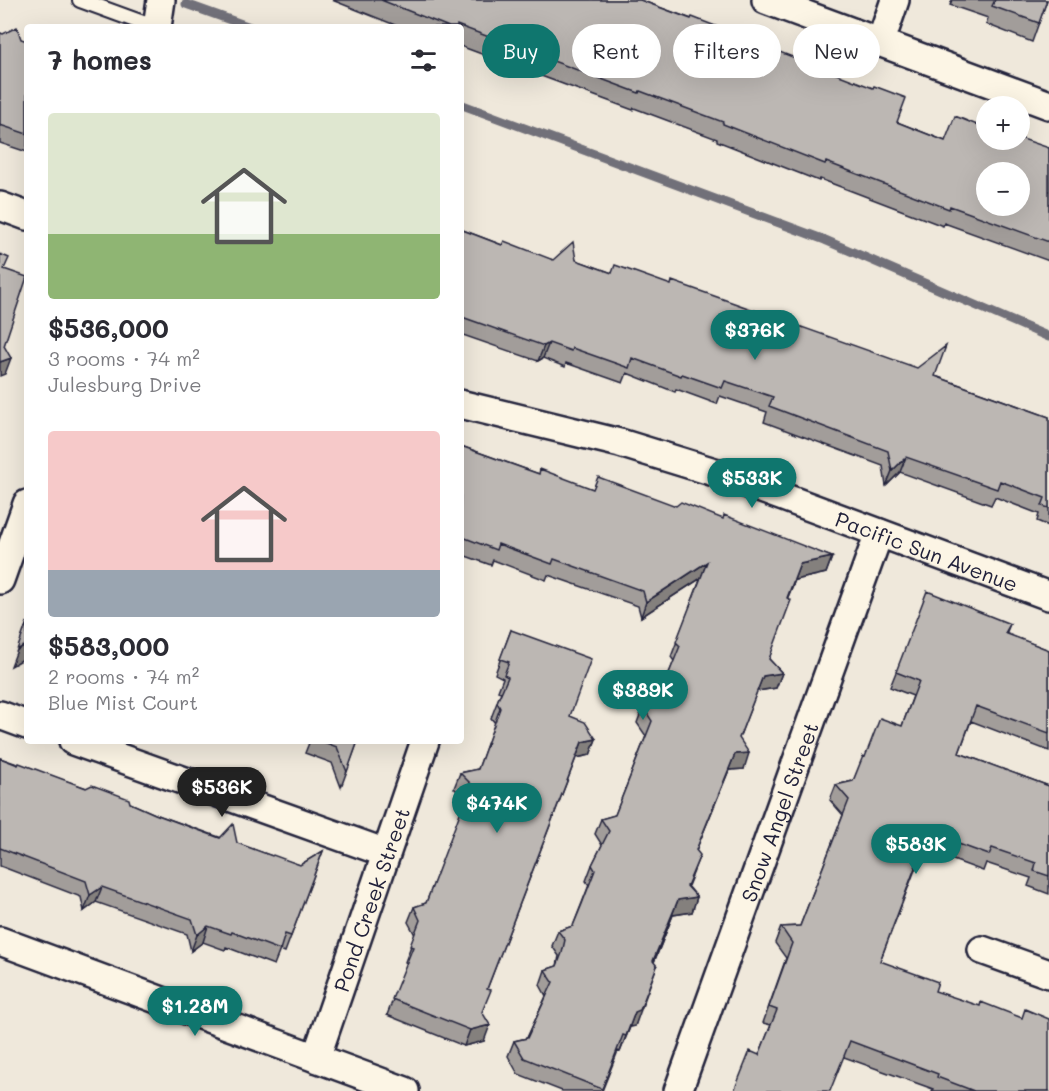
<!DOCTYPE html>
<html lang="en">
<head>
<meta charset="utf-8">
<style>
	:root { --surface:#fff; --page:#f2f2f3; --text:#2b2b33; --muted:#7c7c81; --accent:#0f766e }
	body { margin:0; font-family:Mali,sans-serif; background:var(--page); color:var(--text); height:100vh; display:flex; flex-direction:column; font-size:22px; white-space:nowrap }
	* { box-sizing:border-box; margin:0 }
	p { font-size:20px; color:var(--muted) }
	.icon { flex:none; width:33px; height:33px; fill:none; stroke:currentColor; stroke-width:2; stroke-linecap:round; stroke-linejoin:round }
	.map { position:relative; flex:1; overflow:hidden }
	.sheet { position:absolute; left:24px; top:24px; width:440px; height:720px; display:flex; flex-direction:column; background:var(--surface); border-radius:6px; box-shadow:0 6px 24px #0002 }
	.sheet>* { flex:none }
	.top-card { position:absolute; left:482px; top:24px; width:477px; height:54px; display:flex; gap:12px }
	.controls { position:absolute; left:976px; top:96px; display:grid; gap:12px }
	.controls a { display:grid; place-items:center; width:54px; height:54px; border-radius:50%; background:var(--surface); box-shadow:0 6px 24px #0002; font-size:30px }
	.price { position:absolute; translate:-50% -51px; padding:0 14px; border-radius:21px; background:var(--accent); color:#fff; font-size:20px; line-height:39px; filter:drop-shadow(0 2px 3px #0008) }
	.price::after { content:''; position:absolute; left:50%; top:36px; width:18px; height:14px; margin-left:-9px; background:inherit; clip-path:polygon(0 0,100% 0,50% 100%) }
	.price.selected { background:#222; color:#fff }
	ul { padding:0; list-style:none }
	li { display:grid; align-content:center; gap:12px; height:318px; padding:0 24px }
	li span { display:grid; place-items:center; height:186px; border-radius:6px; color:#555 }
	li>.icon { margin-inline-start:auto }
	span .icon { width:108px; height:108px; fill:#fffc; stroke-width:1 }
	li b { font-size:26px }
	h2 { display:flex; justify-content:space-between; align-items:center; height:72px; padding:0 24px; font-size:26px }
	.chip { padding:0 21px; border-radius:27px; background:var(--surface); box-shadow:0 6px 24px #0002; font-size:21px; line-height:54px }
	.chip.selected { background:var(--accent); color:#fff }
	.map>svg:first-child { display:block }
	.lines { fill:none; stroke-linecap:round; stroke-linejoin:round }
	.stream { stroke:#716f79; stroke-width:9 }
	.service-casing { stroke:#22223b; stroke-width:18 }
	.minor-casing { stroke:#22223b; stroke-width:32 }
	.service { stroke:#fcf5e5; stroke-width:14 }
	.minor { stroke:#fcf5e5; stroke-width:27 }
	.wall { fill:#a29d9a; stroke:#22223b; stroke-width:1.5 }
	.shaded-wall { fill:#84807d; stroke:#22223b; stroke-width:1.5 }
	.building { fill:#bcb7b3; stroke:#22223b; stroke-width:1.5; fill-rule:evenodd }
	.labels { text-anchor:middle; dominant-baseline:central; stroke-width:5; stroke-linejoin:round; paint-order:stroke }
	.street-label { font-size:21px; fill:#22223b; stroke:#fcf5e5 }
</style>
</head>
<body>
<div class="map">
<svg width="1049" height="1091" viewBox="0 0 1049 1091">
	<rect width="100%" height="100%" fill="#efe8db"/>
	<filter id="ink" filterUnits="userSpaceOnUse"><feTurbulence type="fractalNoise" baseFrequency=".0167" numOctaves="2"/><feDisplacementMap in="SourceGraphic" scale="12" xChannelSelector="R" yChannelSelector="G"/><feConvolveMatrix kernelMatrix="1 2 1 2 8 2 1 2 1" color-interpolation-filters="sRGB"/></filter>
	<g filter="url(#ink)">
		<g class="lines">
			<path class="stream" d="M 186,4 L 250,27
				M 460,104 L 825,240 L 1049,337"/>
			<defs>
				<path id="service" d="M 80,0 L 154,27"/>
				<g id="minor">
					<path d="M 766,0 L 1049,105"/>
					<path d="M 157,27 L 161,0"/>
					<path d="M 881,41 L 895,0"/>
					<path d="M 0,206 L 27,216"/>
					<path id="s1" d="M 460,404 L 620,443 L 724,475 L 1049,596"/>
					<path d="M 0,580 L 27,504"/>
					<path d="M 0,715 L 27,725"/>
					<path d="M 73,741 L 386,853"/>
					<path d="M 0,941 L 405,1091"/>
					<path d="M 982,950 L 1049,974"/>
					<path id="s2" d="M 316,1058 L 425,741"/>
					<path id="s3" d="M 678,1091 L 879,533"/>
				</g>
			</defs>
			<use href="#service" class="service-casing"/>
			<use href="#minor" class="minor-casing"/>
			<use href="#service" class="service"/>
			<use href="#minor" class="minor"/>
		</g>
		<path class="wall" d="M 332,0 L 640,0 L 738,36 L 897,122 L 945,141 L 987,140 L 1049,148 L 1049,261 L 944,223 L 943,226 L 820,179 L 819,181 L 717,141 L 717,139 L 634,108 L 633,110 L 460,46 L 460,27 L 400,27 Z
			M 952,0 L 1047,0 L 1032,42 L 986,24 L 988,18 L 950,5 Z
			M 0,33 L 27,41 L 27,152 L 0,143 Z
			M 460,229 L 502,245 L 553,260 L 576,260 L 612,273 L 671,285 L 935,376 L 1049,417 L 1049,526 L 1037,521 L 1039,514 L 995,497 L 991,505 L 900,472 L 886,486 L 883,466 L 764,422 L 767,412 L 720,396 L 717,404 L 676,389 L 675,392 L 627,373 L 623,383 L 566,363 L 565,367 L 543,358 L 538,361 L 460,334 Z
			M 461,446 L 539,474 L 593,489 L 676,506 L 723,519 L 832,557 L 826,573 L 795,580 L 787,599 L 769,659 L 782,673 L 776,688 L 757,691 L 739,738 L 744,769 L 729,770 L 696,850 L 694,871 L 688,886 L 697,897 L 692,912 L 673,915 L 654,962 L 635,1026 L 630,1027 L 620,1052 L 618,1051 L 602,1091 L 562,1091 L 518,1074 L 508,1056 L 514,1041 L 527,1038 L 546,996 L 540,985 L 545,970 L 557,966 L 559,956 L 552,946 L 558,931 L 573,926 L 589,885 L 586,881 L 592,865 L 602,845 L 595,834 L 601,819 L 615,815 L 646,736 L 637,723 L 643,707 L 657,703 L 674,661 L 671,657 L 701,578 L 641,617 L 638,606 L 548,575 L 546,580 L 493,560 L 491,565 L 460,554 Z
			M 1010,624 L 1006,634 L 1049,650 L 1049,751 L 971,721 L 959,753 L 1049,786 L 1049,894 L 1028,886 L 1031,878 L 986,863 L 983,871 L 923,849 L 880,961 L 935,991 L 1049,1091 L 932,1091 L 933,1089 L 844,1057 L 759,1055 L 771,1025 L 763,1023 L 786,958 L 775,943 L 781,927 L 800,926 L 843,815 L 830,800 L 836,785 L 853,781 L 865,757 L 902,726 L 913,696 L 890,687 L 896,672 Z
			M 511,630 L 570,716 L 596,739 L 590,755 L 576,758 L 487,989 L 482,1013 L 484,1041 L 464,1046 L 387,1015 L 407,963 L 405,962 L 415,935 L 408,922 L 414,907 L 426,903 L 466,800 L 454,788 L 460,773 L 478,769 L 495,723 L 491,718 L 501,692 L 498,691 L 503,678 L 495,674 Z
			M 303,741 L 358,741 L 341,787 L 332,763 L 305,753 L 309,743 Z
			M 0,758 L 130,803 L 155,814 L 272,856 L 300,865 L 323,851 L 285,952 L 280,950 L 274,965 L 226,947 L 225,950 L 203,942 L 191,951 L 187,934 L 96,902 L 84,911 L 81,897 L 0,866 Z"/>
		<path class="shaded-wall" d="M 549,343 L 543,358 L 538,361 L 544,346 Z
			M 11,358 L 5,374 L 0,376 L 0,362 Z
			M 906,457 L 900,472 L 886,486 L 892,471 Z
			M 832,557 L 826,573 L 795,580 L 781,614 L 800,564 Z
			M 707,562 L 701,578 L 641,617 L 646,602 Z
			M 27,644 L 27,657 L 11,666 L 17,650 Z
			M 782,673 L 776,688 L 757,691 L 763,676 Z
			M 596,739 L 590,755 L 576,758 L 582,742 Z
			M 749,753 L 744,769 L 729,770 L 690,865 L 735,754 Z
			M 700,855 L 682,899 L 697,897 L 692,912 L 673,915 L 648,977 L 678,900 L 687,886 Z
			M 102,887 L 96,902 L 84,911 L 90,895 Z
			M 208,926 L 203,942 L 191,951 L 197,935 Z
			M 657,966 L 635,1026 L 630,1027 L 620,1052 L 635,1012 Z
			M 490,1025 L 484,1041 L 464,1046 L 470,1030 Z"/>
		<path class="building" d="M 381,0 L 640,0 L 691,19 L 692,17 L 739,35 L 738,36 L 873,88 L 874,86 L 906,98 L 897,122 L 945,141 L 955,116 L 987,129 L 987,140 L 1020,140 L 1020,138 L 1049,148 L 1049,242 L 950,206 L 949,209 L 826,162 L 825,164 L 723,124 L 723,122 L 640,91 L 639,93 L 457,25 L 457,27 L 449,27 ZM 987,172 L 1020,172 L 1020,206 L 987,206 Z
			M 995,0 L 1047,0 L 1039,23 L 992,6 Z
			M 17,27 L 21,39 L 27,41 L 27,134 L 0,125 L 0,33 L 3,34 Z
			M 460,229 L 502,245 L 504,241 L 553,260 L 573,242 L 576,260 L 612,273 L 615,265 L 671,285 L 672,281 L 917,368 L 946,346 L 935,376 L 1049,417 L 1049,508 L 1042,506 L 1045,498 L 1000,481 L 997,489 L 906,457 L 892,471 L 888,451 L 769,406 L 773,397 L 725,381 L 722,388 L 682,374 L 681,376 L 632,358 L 629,368 L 572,348 L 571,351 L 549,343 L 544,346 L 462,317 L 460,321 Z
			M 0,254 L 9,258 L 4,269 L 27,277 L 4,346 L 11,358 L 0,362 Z
			M 461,446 L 539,474 L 540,469 L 593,489 L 598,477 L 676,506 L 681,502 L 723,519 L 724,515 L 832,557 L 800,564 L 787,598 L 791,600 L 769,659 L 782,673 L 763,676 L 739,738 L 749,753 L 735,754 L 696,850 L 700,855 L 687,886 L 697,897 L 678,900 L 653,961 L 657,966 L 640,1010 L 635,1012 L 626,1036 L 623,1035 L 602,1089 L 524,1058 L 514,1041 L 527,1038 L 553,982 L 545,970 L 557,966 L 562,953 L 565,940 L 558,931 L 573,926 L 582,904 L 595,870 L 592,865 L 609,831 L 601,819 L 615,815 L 652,721 L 643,707 L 657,703 L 680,646 L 676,642 L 707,562 L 646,602 L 643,591 L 554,559 L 552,564 L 498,544 L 496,550 L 460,536 Z
			M 927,591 L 1010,624 L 1005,633 L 1049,650 L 1049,733 L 976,706 L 959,753 L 1049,786 L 1049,876 L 1034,871 L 1036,863 L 992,848 L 989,855 L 928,833 L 880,961 L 938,982 L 935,991 L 980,1006 L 981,1002 L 1022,1018 L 1025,1009 L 1049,1019 L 1049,1091 L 974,1091 L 937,1077 L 938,1074 L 850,1041 L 830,1091 L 734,1091 L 750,1051 L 759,1055 L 777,1010 L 769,1007 L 792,943 L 781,927 L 800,926 L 849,800 L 836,785 L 853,781 L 863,756 L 865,757 L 880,718 L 902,726 L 919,681 L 896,672 Z
			M 27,622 L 27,644 L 17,650 Z
			M 511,630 L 591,659 L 570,716 L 585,722 L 596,739 L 582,742 L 487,989 L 491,990 L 482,1012 L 490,1025 L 470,1030 L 392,999 L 413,947 L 410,946 L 420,920 L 414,907 L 426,903 L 471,784 L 460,773 L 478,769 L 500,708 L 497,702 L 508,677 L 504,675 L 509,662 L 500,659 Z
			M 321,741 L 358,741 L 347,772 L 337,747 Z
			M 0,758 L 18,765 L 19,763 L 86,788 L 92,785 L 129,799 L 130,803 L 155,814 L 220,838 L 233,824 L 237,843 L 272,856 L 273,855 L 300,865 L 323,851 L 291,936 L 285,934 L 280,950 L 232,932 L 231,934 L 208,926 L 197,935 L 192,919 L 102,887 L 90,895 L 86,881 L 0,848 Z"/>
	</g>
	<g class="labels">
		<g class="street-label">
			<text stroke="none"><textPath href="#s1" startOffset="490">Pacific Sun Avenue</textPath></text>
			<text stroke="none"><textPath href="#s3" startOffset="297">Snow Angel Street</textPath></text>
			<text stroke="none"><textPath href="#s2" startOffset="168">Pond Creek Street</textPath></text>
		</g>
	</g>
</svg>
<div class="controls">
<a>+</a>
<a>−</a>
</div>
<b class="price" style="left:755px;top:361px">$376K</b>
<b class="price" style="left:752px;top:509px">$533K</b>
<b class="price" style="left:643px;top:721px">$389K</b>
<b class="price selected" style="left:222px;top:818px">$536K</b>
<b class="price" style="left:497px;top:834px">$474K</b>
<b class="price" style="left:916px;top:875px">$583K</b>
<b class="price" style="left:195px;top:1037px">$1.28M</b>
<div class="top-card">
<a class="chip selected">Buy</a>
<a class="chip">Rent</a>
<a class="chip">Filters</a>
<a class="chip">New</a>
</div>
<section class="sheet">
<h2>7 homes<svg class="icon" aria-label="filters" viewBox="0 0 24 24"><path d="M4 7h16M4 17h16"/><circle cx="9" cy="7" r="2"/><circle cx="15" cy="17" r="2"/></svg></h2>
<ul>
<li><span style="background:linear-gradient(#dfe7d0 65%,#8fb573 0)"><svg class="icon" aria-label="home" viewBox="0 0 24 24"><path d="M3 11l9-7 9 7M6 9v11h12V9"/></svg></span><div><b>$536,000</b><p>3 rooms · 74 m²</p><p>Julesburg Drive</p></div></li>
<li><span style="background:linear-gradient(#f6c9c9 75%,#9aa5b1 0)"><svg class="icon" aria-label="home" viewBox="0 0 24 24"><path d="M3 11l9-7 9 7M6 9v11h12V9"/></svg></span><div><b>$583,000</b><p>2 rooms · 74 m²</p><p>Blue Mist Court</p></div></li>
</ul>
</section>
</div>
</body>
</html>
